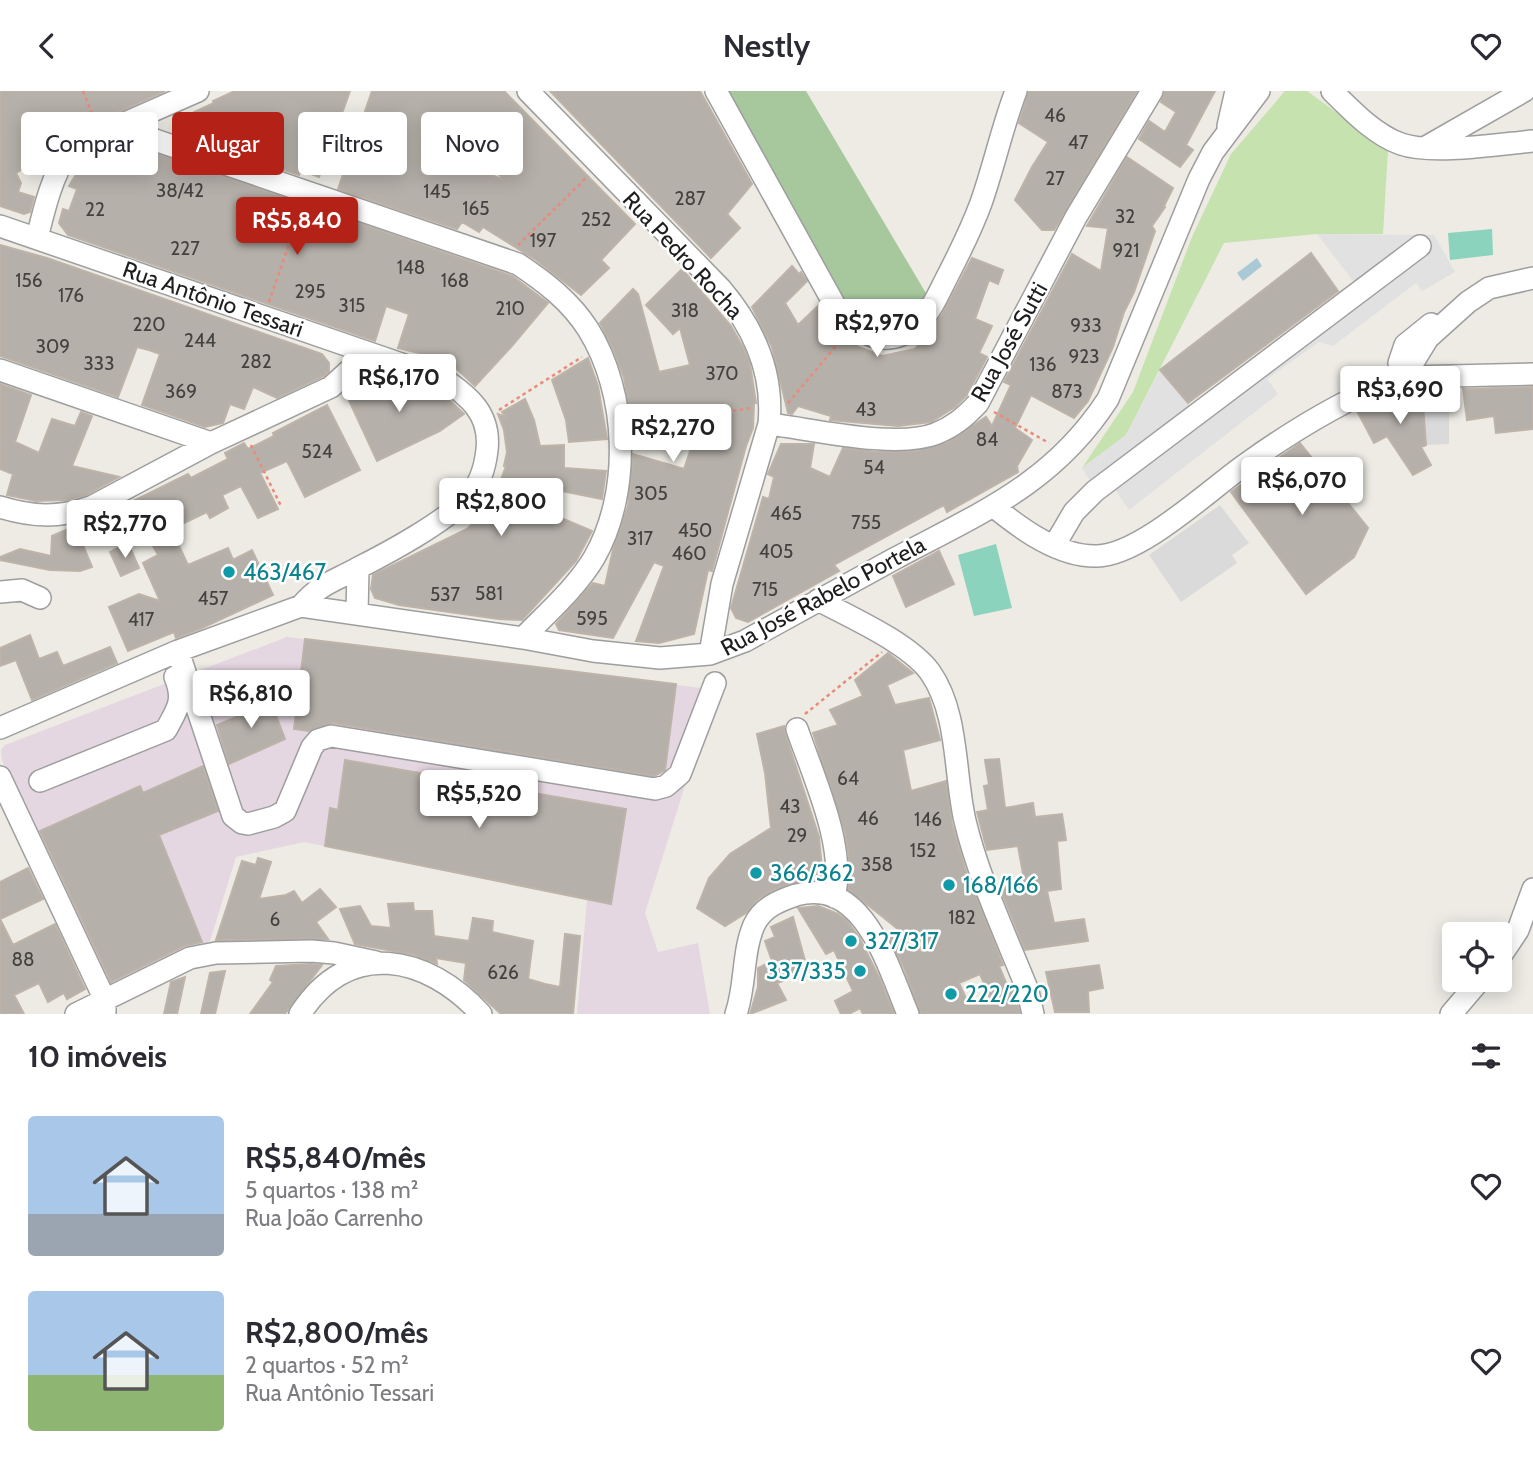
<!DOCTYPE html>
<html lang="pt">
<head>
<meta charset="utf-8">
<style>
	:root { --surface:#fff; --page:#f7f7f7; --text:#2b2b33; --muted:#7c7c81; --accent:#b32117 }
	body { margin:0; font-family:Cabin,sans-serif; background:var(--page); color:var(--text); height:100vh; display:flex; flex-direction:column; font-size:26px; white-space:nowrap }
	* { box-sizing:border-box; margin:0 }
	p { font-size:23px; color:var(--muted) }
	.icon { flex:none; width:38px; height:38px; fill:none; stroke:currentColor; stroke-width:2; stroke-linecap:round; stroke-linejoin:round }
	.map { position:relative; height:923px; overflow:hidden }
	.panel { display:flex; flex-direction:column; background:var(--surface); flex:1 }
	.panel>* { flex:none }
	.hud { position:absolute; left:21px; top:21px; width:700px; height:63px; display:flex; gap:14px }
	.controls { position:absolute; left:1442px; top:831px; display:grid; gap:14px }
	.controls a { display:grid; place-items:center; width:70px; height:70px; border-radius:7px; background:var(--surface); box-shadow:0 4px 18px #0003; font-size:35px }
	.price { position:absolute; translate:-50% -60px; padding:0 16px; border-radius:7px; background:#fff; color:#222; font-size:23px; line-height:46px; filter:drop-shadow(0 2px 4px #0008) }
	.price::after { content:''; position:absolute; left:50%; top:42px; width:21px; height:16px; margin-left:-10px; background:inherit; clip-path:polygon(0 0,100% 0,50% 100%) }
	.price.active { background:var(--accent); color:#fff }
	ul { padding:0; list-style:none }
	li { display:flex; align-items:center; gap:21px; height:175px; padding:0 28px }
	li span { display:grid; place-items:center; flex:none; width:196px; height:140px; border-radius:7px; color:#555 }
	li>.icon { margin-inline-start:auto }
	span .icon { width:84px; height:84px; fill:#fffc; stroke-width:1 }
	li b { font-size:30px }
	h2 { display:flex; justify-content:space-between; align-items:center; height:84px; padding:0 28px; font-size:30px }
	.chip { padding:0 24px; border-radius:7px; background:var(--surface); box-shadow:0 4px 18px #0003; font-size:24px; line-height:63px }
	.chip.active { background:var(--accent); color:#fff }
	header { display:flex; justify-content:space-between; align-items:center; height:91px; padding:0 28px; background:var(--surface); font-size:32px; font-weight:600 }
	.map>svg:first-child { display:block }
	.residential { fill:#dbdada }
	.industrial { fill:#e5d7e2 }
	.grass { fill:#c5e2af }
	.forest { fill:#a7c89d }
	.pitch { fill:#8bd3bc }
	.parking { fill:#e1e1e1 }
	.water { fill:#a9c9d6 }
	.building { fill:#b6b0aa; stroke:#bdb3a8; stroke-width:2; fill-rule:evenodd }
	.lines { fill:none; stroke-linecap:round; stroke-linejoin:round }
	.minor-casing { stroke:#9e9e9e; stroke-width:24 }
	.path { stroke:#e98b79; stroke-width:2.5; stroke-dasharray:3.5 3.5; stroke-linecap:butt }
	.minor { stroke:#fff; stroke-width:21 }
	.culture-dot { fill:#0f9aa8; stroke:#fff; stroke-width:2.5 }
	.labels { text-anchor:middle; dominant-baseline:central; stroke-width:5; stroke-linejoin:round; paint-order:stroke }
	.number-label { font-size:19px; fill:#434240 }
	.street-label { font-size:23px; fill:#1d1d1d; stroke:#fff }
	.culture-label { font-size:23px; fill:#0d838f; stroke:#fff; text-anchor:start }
</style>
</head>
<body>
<header><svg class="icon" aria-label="back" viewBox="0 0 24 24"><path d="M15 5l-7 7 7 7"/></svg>Nestly<svg class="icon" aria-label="heart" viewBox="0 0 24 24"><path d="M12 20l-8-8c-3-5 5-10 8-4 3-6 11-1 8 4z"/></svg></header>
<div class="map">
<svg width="1533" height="923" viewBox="0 0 1533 923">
	<rect width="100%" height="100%" fill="#edebe4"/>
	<path class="residential" d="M 1449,296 L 1449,353 L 1426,354 L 1422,299 Z
		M 1220,414 L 1249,452 L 1232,464 L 1237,472 L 1181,511 L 1149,464 Z"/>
	<path class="industrial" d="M 287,546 L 710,598 L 693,669 L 645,822 L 658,861 L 698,852 L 710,923 L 577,923 L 587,809 L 304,751 L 236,766 L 210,850 L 105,896 L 2,669 L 1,659 L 5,654 Z"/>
	<path class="grass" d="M 1285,0 L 1307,0 L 1388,59 L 1383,143 L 1317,143 L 1224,152 L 1126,344 L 1082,377 L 1133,301 L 1192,146 L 1231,63 Z"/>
	<path class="forest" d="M 710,0 L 806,0 L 933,214 L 909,240 L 863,243 Z"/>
	<path class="pitch" d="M 1492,138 L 1493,164 L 1450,169 L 1448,142 Z
		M 996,453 L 1012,517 L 974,525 L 958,464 Z"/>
	<path class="parking" d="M 1317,143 L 1434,144 L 1455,181 L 1422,200 L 1416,192 L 1333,255 L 1319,251 L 1267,288 L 1278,303 L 1129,419 L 1114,397 L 1100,406 L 1082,377 L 1126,344 L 1160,279 L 1192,317 L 1356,194 Z"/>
	<path class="water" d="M 1257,167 L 1262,175 L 1243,190 L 1237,182 Z"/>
	<path class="building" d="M 0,0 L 165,0 L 84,36 L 65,48 L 54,60 L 30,74 L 27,73 L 26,76 L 16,82 L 21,92 L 18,101 L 34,106 L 30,121 L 24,123 L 0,115 Z
		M 235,0 L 350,0 L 319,86 L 301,79 L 299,84 L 203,52 L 198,43 L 188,46 L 181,44 L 175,30 L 214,12 L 213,10 Z
		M 372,0 L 504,0 L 635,133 L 601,169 L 609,177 L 581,204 L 536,169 L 483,136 L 479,141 L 462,131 L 457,138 L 338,98 ZM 455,34 L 469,50 L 504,89 L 458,71 L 432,55 Z
		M 550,0 L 700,0 L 752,93 L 727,123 L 740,137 L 711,167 Z
		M 1029,0 L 1137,0 L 1054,139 L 1042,139 L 1015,109 L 1032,76 L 1048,51 L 1019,32 Z
		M 1165,0 L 1215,0 L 1186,54 L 1193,59 L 1180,76 L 1139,48 L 1149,30 L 1165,41 L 1176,21 L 1161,11 Z
		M 119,49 L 512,185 L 548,212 L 511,256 L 475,295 L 457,278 L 419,262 L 398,257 L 409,223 L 386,215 L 375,250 L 68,144 L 59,132 L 63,118 L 69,120 L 77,98 L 69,95 L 87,65 Z
		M 1127,66 L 1173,97 L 1164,115 L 1165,116 L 1152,135 L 1155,140 L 1134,201 L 1124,221 L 1113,256 L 1088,310 L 1074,327 L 1031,304 L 1015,337 L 1032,349 L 1017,375 L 1018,381 L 947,421 L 944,414 L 850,465 L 834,474 L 839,480 L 748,531 L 736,527 L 731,517 L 763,406 L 769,408 L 774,386 L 768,383 L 781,353 L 814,353 L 810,377 L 830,386 L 843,357 L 876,361 L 919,360 L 947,352 L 986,326 L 992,335 L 1011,294 L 1004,291 L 1072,163 L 1101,180 L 1108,137 L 1087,135 Z
		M 0,154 L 47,167 L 322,263 L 329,272 L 329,280 L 324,285 L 277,307 L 253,296 L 244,318 L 230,313 L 223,332 L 205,336 L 142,314 L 160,263 L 149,259 L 137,256 L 118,306 L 0,265 Z
		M 1311,162 L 1338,200 L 1188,312 L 1160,279 Z
		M 972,167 L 1003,179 L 998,193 L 989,189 L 975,228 L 992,235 L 979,262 L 987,266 L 967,304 L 955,316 L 931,331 L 898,335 L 830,329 L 831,325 L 798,315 L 792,323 L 788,322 L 772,256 L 752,216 L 792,175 L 799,183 L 801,181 L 807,190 L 785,212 L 798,234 L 819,214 L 846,251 L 882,265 L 915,258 L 942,224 Z
		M 682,178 L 731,235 L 744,258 L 750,273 L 756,312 L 754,312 L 753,337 L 746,355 L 712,480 L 708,479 L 694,543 L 659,552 L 636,550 L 664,475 L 654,471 L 613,547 L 559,539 L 556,533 L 593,492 L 605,495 L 614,454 L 628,415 L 633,363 L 684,378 L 704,319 L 632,332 L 624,287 L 613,258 L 600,232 L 633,198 L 638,203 L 659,281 L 690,274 L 680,237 L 673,243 L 646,214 Z
		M 588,267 L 598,295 L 607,348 L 569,351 L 566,329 L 552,289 Z
		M 382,285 L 444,304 L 464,323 L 440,340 L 377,370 L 346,303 Z
		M 0,293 L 31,304 L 15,351 L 39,362 L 52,328 L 75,335 L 81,321 L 92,325 L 72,375 L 119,386 L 86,404 L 65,409 L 36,410 L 7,404 L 13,383 L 0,378 Z
		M 1533,296 L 1533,338 L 1496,342 L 1494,325 L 1467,329 L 1463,298 Z
		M 1422,299 L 1426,354 L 1421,356 L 1431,374 L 1413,384 L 1387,345 L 1374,352 L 1357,320 L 1399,300 Z
		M 525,308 L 534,329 L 540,355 L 564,354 L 564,377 L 606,380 L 602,408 L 547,397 L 540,418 L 592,440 L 576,470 L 522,529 L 499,528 L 399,514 L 375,507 L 371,498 L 373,484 L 467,438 L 482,424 L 495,405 L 506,375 L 504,375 L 507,361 L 504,339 L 498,323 L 507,326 L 502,321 Z
		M 327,314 L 360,379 L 305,406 L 287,370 L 260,382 L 278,418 L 258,427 L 241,395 L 222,404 L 228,417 L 210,427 L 207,421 L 171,438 L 188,474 L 228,457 L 233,469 L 252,459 L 273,504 L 202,537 L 176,547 L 174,541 L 128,560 L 109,516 L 139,503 L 160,510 L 143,472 L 158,464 L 147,444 L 130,452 L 115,419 L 188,383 L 191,387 L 228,368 L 225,362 L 244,352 L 248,358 L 274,345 L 273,342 Z
		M 1300,352 L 1368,437 L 1354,466 L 1306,503 L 1231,401 Z
		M 75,435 L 92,476 L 80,480 L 50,479 L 0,469 L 0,466 L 20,458 L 51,465 L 52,445 Z
		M 128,452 L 139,477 L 121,485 L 110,461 Z
		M 939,460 L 954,493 L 906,516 L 893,485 Z
		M 30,544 L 39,568 L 57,561 L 63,575 L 110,556 L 117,572 L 32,609 L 16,569 L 0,575 L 0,557 Z
		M 305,548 L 676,593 L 665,679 L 654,685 L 333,632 L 309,640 L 294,638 Z
		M 888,562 L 913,582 L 887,594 L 895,614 L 929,607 L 940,649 L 903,659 L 911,700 L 946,690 L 952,733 L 965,777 L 1003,874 L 999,875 L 1009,899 L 1013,898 L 1015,904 L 1020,923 L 921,923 L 904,877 L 889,845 L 924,859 L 848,798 L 849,765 L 845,741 L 813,642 L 838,634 L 830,619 L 863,605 L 855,589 ZM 980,883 L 990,907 L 969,914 L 959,892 Z
		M 267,601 L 285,648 L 229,673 L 217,634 L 246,622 L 244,612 Z
		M 784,635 L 785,642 L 819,746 L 823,788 L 792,792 L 771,800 L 757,809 L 746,822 L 725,835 L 697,817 L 709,787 L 730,763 L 771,737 L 765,682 L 757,643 Z
		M 999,668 L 1005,717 L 1033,712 L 1035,726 L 1062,723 L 1066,749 L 1057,750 L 1061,798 L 1047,800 L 1054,832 L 1084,828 L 1088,850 L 1025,859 L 1000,797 L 1025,794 L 1018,755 L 987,759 L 977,721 L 988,719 L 984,695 L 989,694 L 985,669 Z
		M 345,669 L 626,718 L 611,813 L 325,755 L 330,717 L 338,719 Z
		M 203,675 L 218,720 L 159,744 L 202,851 L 184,855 L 111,891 L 40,740 L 140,695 L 143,702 Z
		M 258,767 L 271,771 L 259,808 L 286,804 L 294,800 L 302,812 L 320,798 L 336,816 L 316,831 L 328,848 L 216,849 L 242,770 L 256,774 Z
		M 28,777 L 43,808 L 0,828 L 13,854 L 55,833 L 85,898 L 67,908 L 64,902 L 48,911 L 39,892 L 14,904 L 24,923 L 0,923 L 0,791 Z
		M 413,812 L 414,820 L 432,820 L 434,845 L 469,850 L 473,827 L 493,830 L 492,841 L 533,850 L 528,888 L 545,893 L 560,896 L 565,843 L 580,845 L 573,923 L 501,923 L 464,889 L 466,872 L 436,867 L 437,873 L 415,864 L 355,853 L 340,818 L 360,815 L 371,835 L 391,837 L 388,813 Z
		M 818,815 L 838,823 L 847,830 L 859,846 L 879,886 L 894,923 L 863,923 L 860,917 L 849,923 L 841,923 L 835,910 L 853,900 L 834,859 L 826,863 L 798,817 Z
		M 793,826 L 807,877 L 787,883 L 788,888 L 777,892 L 786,909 L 750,923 L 758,896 L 758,877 L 772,870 L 765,850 L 775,846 L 771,836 Z
		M 311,873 L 322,874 L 285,923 L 250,923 L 273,891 L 270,889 L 276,875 Z
		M 1099,874 L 1103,897 L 1088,900 L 1089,921 L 1055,921 L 1046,881 Z
		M 225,880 L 215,923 L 201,923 L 210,882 Z
		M 185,886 L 177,923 L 164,923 L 171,891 Z"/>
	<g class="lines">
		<defs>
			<path id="minor" d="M 528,0 L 721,198 C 754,237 774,281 769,333 L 722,493 L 710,563
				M 716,0 L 838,220 C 862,246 890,260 920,231 C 931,220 938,204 945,190 C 958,165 971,139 981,112 C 994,75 1002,37 1016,0
				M 1332,0 C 1351,19 1375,44 1401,53 C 1432,64 1500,53 1533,50
				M 122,34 L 155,49 L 518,173 C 545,191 570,210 588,238 C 628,302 632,401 594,467 C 576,497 547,522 523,547
				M 1228,35 L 1236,0
				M 1426,56 L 1524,0
				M 0,135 L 442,287 C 469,305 491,323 487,359 C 485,377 480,394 467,407 C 445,431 388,462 358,477 C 333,491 321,492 301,515
				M 37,147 C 43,123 52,83 68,63 C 74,56 83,52 91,47 L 198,0
				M 1399,272 L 1405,254 L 1431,233
				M 1409,278 L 1428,247 L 1468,211 L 1489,197 L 1533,187
				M 0,279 L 211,352
				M 1407,286 L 1533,283
				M 769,333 C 812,338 895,358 935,343 C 953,336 965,326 978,312 L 1076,126 L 1152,0
				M 993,415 C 1021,438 1059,466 1097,465 C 1141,464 1210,398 1246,373 C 1292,340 1342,310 1395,288
				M 0,416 C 33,426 58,427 91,416 L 211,352 L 331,296 L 353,276 L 359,259
				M 1054,455 L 1074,421 L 1095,400 L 1420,155
				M 0,501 L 22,499 L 40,507
				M 818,509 C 850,526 909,552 930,581 C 959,622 954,682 965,730 C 979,788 1006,845 1028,900 L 1033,923
				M 357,522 L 358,478
				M 178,560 L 233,725 L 242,732 L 248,733 L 274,726 L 285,720 L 312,656 L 318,649 L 331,645 L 655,698 L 666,695 L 680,683 L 715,592
				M 0,637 L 178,560 L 301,515 L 523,547 L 593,560 L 660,567 L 710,563 L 745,550 C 795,523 844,495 894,468 C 980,422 1053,393 1108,308 L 1199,88 L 1213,61 L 1259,0
				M 797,638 C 813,685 847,757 834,806
				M 0,686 L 105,909 L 105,921
				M 40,690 L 166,639 C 177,618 185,610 175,586
				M 1500,866 L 1518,839 L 1533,798
				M 76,923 L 190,867 L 216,862 L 311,860 L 334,862 L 376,871
				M 300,923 C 349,847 427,864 481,923
				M 736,923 C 746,894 742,862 754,834 C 762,817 778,810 796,804 C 864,785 888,876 908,923
				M 1451,923 L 1480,889"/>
		</defs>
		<use href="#minor" class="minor-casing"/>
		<path class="path" d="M 83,0 L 94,27
			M 518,154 L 588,85
			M 269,211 L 301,118
			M 788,312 L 842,248
			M 499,319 L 582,266
			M 994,321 L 1049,352
			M 636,334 L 751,317
			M 251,354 L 281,415
			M 805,623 L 882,561"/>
		<use href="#minor" class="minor"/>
	</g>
	<g class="culture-dot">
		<circle cx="229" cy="481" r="7"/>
		<circle cx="756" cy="782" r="7"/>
		<circle cx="949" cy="794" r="7"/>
		<circle cx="851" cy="850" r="7"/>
		<circle cx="860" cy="880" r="7"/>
		<circle cx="951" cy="903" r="7"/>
	</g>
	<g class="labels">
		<g class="number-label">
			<text x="1055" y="24">46</text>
			<text x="1078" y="51">47</text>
			<text x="1055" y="87">27</text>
			<text x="180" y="99">38/42</text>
			<text x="437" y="100">145</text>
			<text x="690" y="107">287</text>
			<text x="476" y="117">165</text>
			<text x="95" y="118">22</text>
			<text x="1125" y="125">32</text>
			<text x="596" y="128">252</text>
			<text x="543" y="149">197</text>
			<text x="185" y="157">227</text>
			<text x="1126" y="159">921</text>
			<text x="411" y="176">148</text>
			<text x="29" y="189">156</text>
			<text x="455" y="189">168</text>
			<text x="310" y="200">295</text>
			<text x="71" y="204">176</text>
			<text x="352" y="214">315</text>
			<text x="510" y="217">210</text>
			<text x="685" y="219">318</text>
			<text x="149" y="233">220</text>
			<text x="1086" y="234">933</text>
			<text x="200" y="249">244</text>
			<text x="53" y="255">309</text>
			<text x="1084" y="265">923</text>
			<text x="256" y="270">282</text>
			<text x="99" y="272">333</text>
			<text x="1043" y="273">136</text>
			<text x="722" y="282">370</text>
			<text x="181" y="300">369</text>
			<text x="1067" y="300">873</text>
			<text x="866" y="318">43</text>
			<text x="987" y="348">84</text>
			<text x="317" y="360">524</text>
			<text x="874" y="376">54</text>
			<text x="651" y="402">305</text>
			<text x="786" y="422">465</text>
			<text x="866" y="431">755</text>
			<text x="695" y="439">450</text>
			<text x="640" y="447">317</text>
			<text x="776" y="460">405</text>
			<text x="689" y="462">460</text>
			<text x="765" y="498">715</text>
			<text x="489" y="502">581</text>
			<text x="445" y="503">537</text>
			<text x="213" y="507">457</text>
			<text x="592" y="527">595</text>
			<text x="141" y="528">417</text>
			<text x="848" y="687">64</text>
			<text x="790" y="715">43</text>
			<text x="868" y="727">46</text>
			<text x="928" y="728">146</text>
			<text x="797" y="744">29</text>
			<text x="923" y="759">152</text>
			<text x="877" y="773">358</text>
			<text x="962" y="826">182</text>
			<text x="275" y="828">6</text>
			<text x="23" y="868">88</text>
			<text x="503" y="881">626</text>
		</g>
		<g class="street-label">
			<text transform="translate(683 164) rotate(47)">Rua Pedro Rocha</text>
			<text transform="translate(213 208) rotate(19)">Rua Antônio Tessari</text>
			<text transform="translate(1009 251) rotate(-61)">Rua José Sutti</text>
			<text transform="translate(823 505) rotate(-28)">Rua José Rabelo Portela</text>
		</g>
		<g class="culture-label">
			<text x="243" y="481">463/467</text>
			<text x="770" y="782">366/362</text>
			<text x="963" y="794">168/166</text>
			<text x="865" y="850">327/317</text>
			<text x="846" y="880" text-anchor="end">337/335</text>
			<text x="965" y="903">222/220</text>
		</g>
	</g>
</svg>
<div class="controls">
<a><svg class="icon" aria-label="locate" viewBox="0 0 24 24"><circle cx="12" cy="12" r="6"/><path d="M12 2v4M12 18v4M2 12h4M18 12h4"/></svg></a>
</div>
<b class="price active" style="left:297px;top:166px">R$5,840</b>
<b class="price" style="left:877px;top:268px">R$2,970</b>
<b class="price" style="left:399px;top:323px">R$6,170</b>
<b class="price" style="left:1400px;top:335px">R$3,690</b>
<b class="price" style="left:673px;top:373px">R$2,270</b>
<b class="price" style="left:1302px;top:426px">R$6,070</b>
<b class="price" style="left:501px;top:447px">R$2,800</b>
<b class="price" style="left:125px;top:469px">R$2,770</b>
<b class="price" style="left:251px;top:639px">R$6,810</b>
<b class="price" style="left:479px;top:739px">R$5,520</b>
<div class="hud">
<a class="chip">Comprar</a>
<a class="chip active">Alugar</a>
<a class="chip">Filtros</a>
<a class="chip">Novo</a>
</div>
</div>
<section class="panel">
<h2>10 imóveis<svg class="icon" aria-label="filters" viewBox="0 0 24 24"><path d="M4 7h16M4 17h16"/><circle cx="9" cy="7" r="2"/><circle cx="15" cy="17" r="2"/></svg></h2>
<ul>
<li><span style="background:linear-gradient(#a9c7e8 70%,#9aa5b1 0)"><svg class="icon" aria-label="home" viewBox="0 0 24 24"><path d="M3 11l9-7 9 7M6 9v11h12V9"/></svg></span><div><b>R$5,840/mês</b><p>5 quartos · 138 m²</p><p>Rua João Carrenho</p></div><svg class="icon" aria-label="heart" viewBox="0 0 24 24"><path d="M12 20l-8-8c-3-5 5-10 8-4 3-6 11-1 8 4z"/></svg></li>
<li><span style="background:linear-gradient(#a9c7e8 60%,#8fb573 0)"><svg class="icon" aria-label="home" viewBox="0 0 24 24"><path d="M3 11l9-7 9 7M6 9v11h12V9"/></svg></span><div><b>R$2,800/mês</b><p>2 quartos · 52 m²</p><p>Rua Antônio Tessari</p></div><svg class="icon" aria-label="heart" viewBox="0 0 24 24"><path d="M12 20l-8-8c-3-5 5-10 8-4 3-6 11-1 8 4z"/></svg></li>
</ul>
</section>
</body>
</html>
